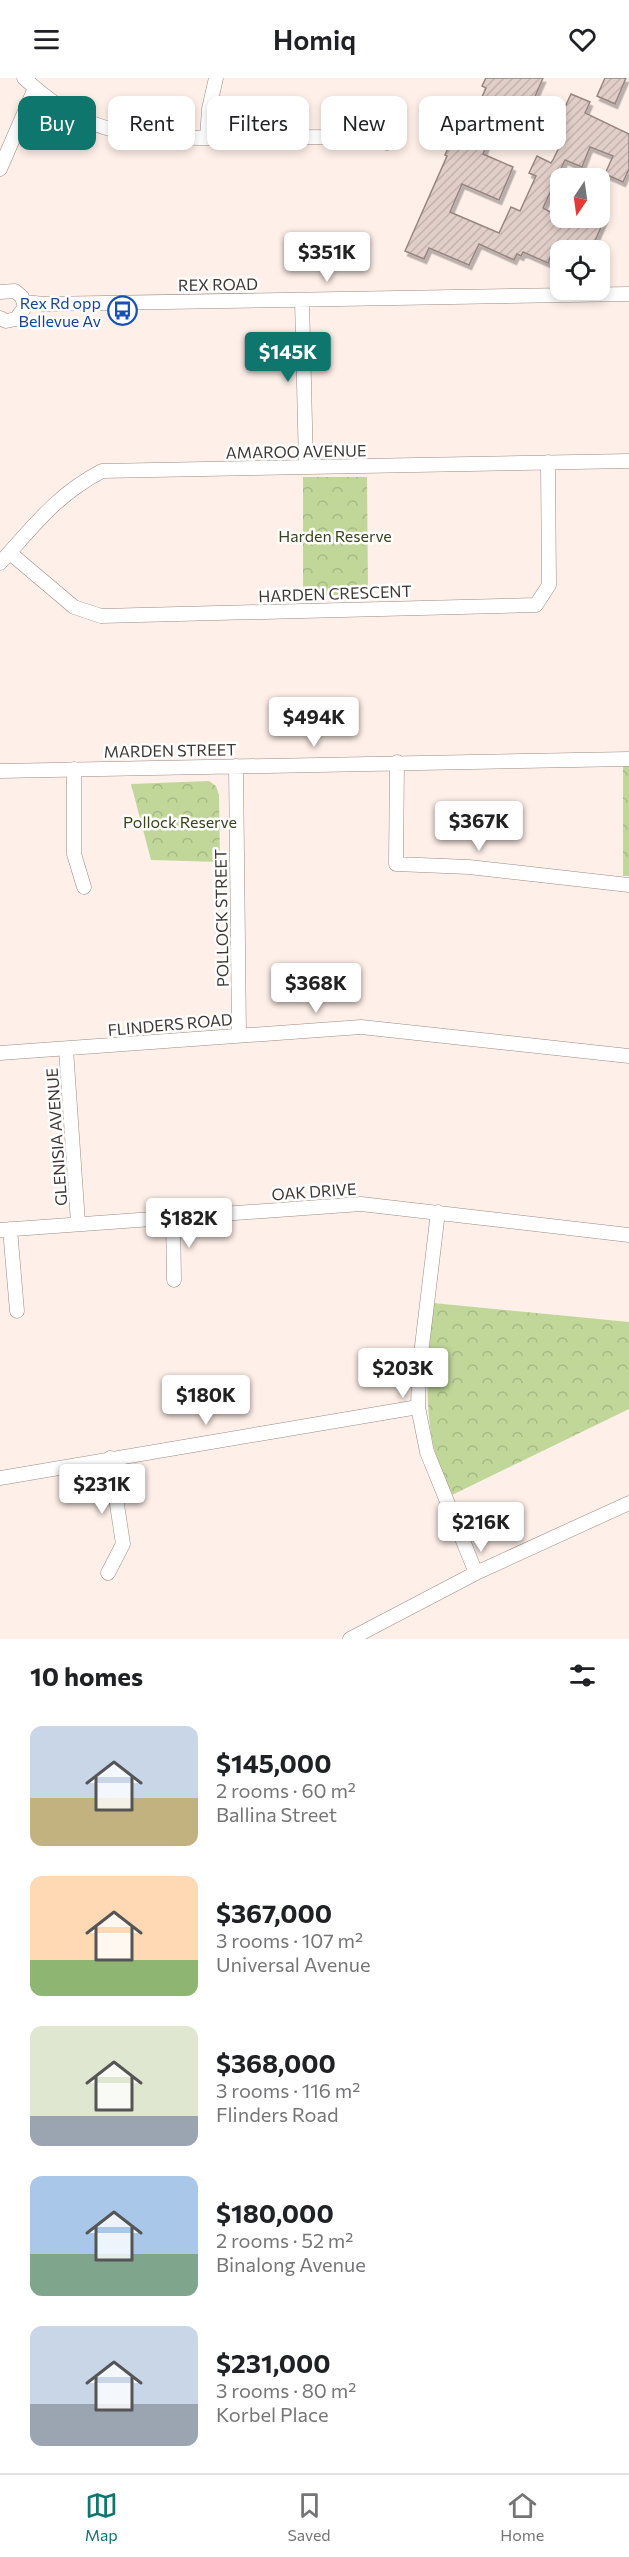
<!DOCTYPE html>
<html lang="en">
<head>
<meta charset="utf-8">
<style>
	:root { --surface:#fff; --page:#f6f6f6; --text:#202124; --muted:#757577; --line:#e0e0e0; --accent:#0f766e }
	body { margin:0; font-family:Commissioner,sans-serif; background:var(--page); color:var(--text); height:100vh; display:flex; flex-direction:column; font-size:22px; white-space:nowrap }
	* { box-sizing:border-box; margin:0 }
	p { font-size:20px; color:var(--muted) }
	.icon { flex:none; width:33px; height:33px; fill:none; stroke:currentColor; stroke-width:2; stroke-linecap:round; stroke-linejoin:round }
	.map { position:relative; height:1561px; overflow:hidden }
	.panel { display:flex; flex-direction:column; background:var(--surface); flex:1 }
	.panel>* { flex:none }
	.hud { position:absolute; left:18px; top:18px; width:594px; height:54px; display:flex; gap:12px }
	.needle { width:39px; rotate:193deg }
	.fabs { position:absolute; left:550px; top:90px; display:grid; gap:12px }
	.fabs a { display:grid; place-items:center; width:60px; height:60px; border-radius:12px; background:var(--surface); box-shadow:0 3px 9px #0003; font-size:30px }
	.price { position:absolute; translate:-50% -51px; padding:0 14px; border-radius:6px; background:#fff; color:#222; font-size:20px; line-height:39px; filter:drop-shadow(0 2px 3px #0008) }
	.price::after { content:''; position:absolute; left:50%; top:36px; width:18px; height:14px; margin-left:-9px; background:inherit; clip-path:polygon(0 0,100% 0,50% 100%) }
	.price.active { background:var(--accent); color:#fff }
	ul { padding:0; list-style:none }
	li { display:flex; align-items:center; gap:18px; height:150px; padding:0 30px }
	li span { display:grid; place-items:center; flex:none; width:168px; height:120px; border-radius:12px; color:#555 }
	li>.icon { margin-inline-start:auto }
	span .icon { width:72px; height:72px; fill:#fffc; stroke-width:1 }
	li b { font-size:26px }
	h2 { display:flex; justify-content:space-between; align-items:center; height:72px; padding:0 30px; font-size:26px }
	.chip { padding:0 21px; border-radius:12px; background:var(--surface); box-shadow:0 3px 9px #0003; font-size:21px; line-height:54px }
	.chip.active { background:var(--accent); color:#fff }
	header { display:flex; justify-content:space-between; align-items:center; height:78px; padding:0 30px; background:var(--surface); font-size:27px; font-weight:600 }
	.menu { display:flex; justify-content:space-around; align-items:center; height:84px; border-top:2px solid var(--line); background:var(--surface); font-size:16px; color:var(--muted) }
	.menu a { display:grid; justify-items:center; gap:3px }
	.menu .active { color:var(--accent) }
	.map>svg:first-child { display:block }
	.park { fill:url(#park-crowns) }
	.building { fill:url(#building-hatch); stroke:#978581; stroke-width:1.5; filter:url(#shadow) }
	.lines { fill:none; stroke-linecap:round; stroke-linejoin:round }
	.minor-casing { stroke:#9c8b84; stroke-width:15 }
	.minor { stroke:#fff; stroke-width:14 }
	.labels { text-anchor:middle; dominant-baseline:central; stroke-width:5; stroke-linejoin:round; paint-order:stroke }
	.street-label { font-size:16px; fill:#3e3734; stroke:#fff }
	.transit-label { font-size:16px; fill:#164399; stroke:#fff; text-anchor:end }
	.park-label { font-size:16px; fill:#36431b; stroke:#fff }
</style>
</head>
<body>
<header><svg class="icon" aria-label="menu" viewBox="0 0 24 24"><path d="M4 6h16M4 12h16M4 18h16"/></svg>Homiq<svg class="icon" aria-label="heart" viewBox="0 0 24 24"><path d="M12 20l-8-8c-3-5 5-10 8-4 3-6 11-1 8 4z"/></svg></header>
<div class="map">
<svg width="629" height="1561" viewBox="0 0 629 1561">
	<defs>
		<pattern id="park-crowns" width="20" height="18" patternUnits="userSpaceOnUse" patternTransform="scale(1.5)"><rect width="20" height="18" fill="#c1d799"/><path d="M2 6a3 3 0 1 1 6 0M12 15a3 3 0 1 1 6 0" fill="none" stroke="#a7b984"/></pattern>
		<pattern id="building-hatch" width="6" height="6" patternUnits="userSpaceOnUse" patternTransform="scale(1.5)"><rect width="6" height="6" fill="#e2cec9"/><path d="M-1 1l2-2M0 6l6-6M5 7l2-2" fill="none" stroke="#c3b2ad"/></pattern>
		<filter id="shadow"><feDropShadow dx="2.5" dy="4.5" stdDeviation="0" flood-color="#0004"/></filter>
	</defs>
	<rect width="100%" height="100%" fill="#feefe8"/>
	<path class="park" d="M 303,399 L 367,399 L 368,515 L 303,519 Z
		M 623,687 L 629,687 L 629,798 L 623,798 Z
		M 209,703 L 216,708 L 219,717 L 220,784 L 151,782 L 131,706 Z
		M 433,1225 L 629,1244 L 629,1331 L 452,1417 C 419,1357 427,1291 433,1225 Z"/>
	<path class="building" d="M 486,0 L 543,0 L 527,37 L 535,41 L 527,59 L 496,45 L 483,76 L 513,89 L 499,122 L 462,106 L 450,134 L 499,155 L 511,129 L 520,133 L 536,98 L 529,95 L 537,78 L 551,85 L 553,82 L 562,63 L 544,55 L 552,37 L 560,40 L 571,16 L 590,24 L 585,35 L 629,56 L 629,91 L 623,104 L 605,96 L 613,78 L 590,69 L 582,89 L 565,82 L 543,130 L 561,140 L 605,140 L 591,172 L 553,172 L 548,185 L 523,174 L 521,178 L 517,176 L 514,182 L 479,166 L 469,187 L 429,170 L 424,181 L 405,173 L 447,78 L 445,77 L 453,59 L 462,63 L 486,10 L 482,8 Z
		M 605,0 L 626,0 L 615,26 L 597,18 Z"/>
	<g class="lines">
		<defs>
			<path id="minor" d="M 24,0 C 89,61 140,60 224,60 C 265,59 307,59 348,59 L 365,60 L 387,65
				M 207,60 L 209,31 L 216,0
				M 0,91 L 35,10
				M 0,214 L 15,213 L 22,219 L 25,229 L 16,241 L 6,243 L 0,240
				M 302,222 L 306,388
				M 24,224 L 44,226 L 629,216
				M 10,475 L 74,529 L 101,538 L 536,527 L 549,507 L 548,384
				M 0,485 C 34,448 56,417 102,393 L 629,383
				M 397,684 L 396,786 L 469,789 L 629,807
				M 236,688 L 239,957
				M 74,691 L 74,776 L 84,809
				M 0,693 L 629,681
				M 66,971 L 78,1145
				M 0,975 L 361,949 L 629,978
				M 438,1134 L 419,1293 L 418,1329 L 427,1374 L 476,1495
				M 173,1140 L 174,1202
				M 10,1151 L 17,1233
				M 0,1152 L 361,1126 L 629,1157
				M 0,1400 L 418,1329
				M 108,1495 L 123,1466 L 110,1380
				M 350,1561 L 476,1495 L 629,1425"/>
		</defs>
		<use href="#minor" class="minor-casing"/>
		<use href="#minor" class="minor"/>
	</g>
	<defs>
		<symbol id="bus-ring" viewBox="-11 -11 22 22"><circle r="9.5" fill="#fff" stroke="#1a4fb4" stroke-width="1.5"/><path d="M-5-6H5V4H4V6H2V4H-2V6H-4V4H-5ZM-3.5-4V0h7V-4ZM-3.5 1.2v1.5H-2V1.2ZM2 1.2v1.5H3.5V1.2Z" fill="#1a4fb4"/></symbol>
	</defs>
	<g fill-rule="evenodd">
		<use href="#bus-ring" x="106" y="216" width="33" height="33"/>
	</g>
	<g class="labels">
		<g class="street-label">
			<text transform="translate(218 206) rotate(-1)">REX ROAD</text>
			<text transform="translate(296 373) rotate(-1)">AMAROO AVENUE</text>
			<text transform="translate(335 515) rotate(-2)">HARDEN CRESCENT</text>
			<text transform="translate(170 672) rotate(-1)">MARDEN STREET</text>
			<text transform="translate(221 840) rotate(-91)">POLLOCK STREET</text>
			<text transform="translate(170 946) rotate(-5)">FLINDERS ROAD</text>
			<text transform="translate(56 1059) rotate(-94)">GLENISIA AVENUE</text>
			<text transform="translate(314 1113) rotate(-4)">OAK DRIVE</text>
		</g>
		<g class="transit-label">
			<text x="101" y="224">Rex Rd opp<tspan x="101" dy="18">Bellevue Av</tspan></text>
		</g>
		<g class="park-label">
			<text x="335" y="457">Harden Reserve</text>
			<text x="180" y="743">Pollock Reserve</text>
		</g>
	</g>
</svg>
<div class="fabs">
<a><svg class="needle" viewBox="-14 -14 28 28"><path d="M0-13l5 13h-10z" fill="#e53935"/><path d="M0 13l5-13h-10z" fill="#757577"/></svg></a>
<a><svg class="icon" aria-label="locate" viewBox="0 0 24 24"><circle cx="12" cy="12" r="6"/><path d="M12 2v4M12 18v4M2 12h4M18 12h4"/></svg></a>
</div>
<b class="price" style="left:327px;top:205px">$351K</b>
<b class="price active" style="left:288px;top:305px">$145K</b>
<b class="price" style="left:314px;top:670px">$494K</b>
<b class="price" style="left:479px;top:774px">$367K</b>
<b class="price" style="left:316px;top:936px">$368K</b>
<b class="price" style="left:189px;top:1171px">$182K</b>
<b class="price" style="left:403px;top:1321px">$203K</b>
<b class="price" style="left:206px;top:1348px">$180K</b>
<b class="price" style="left:102px;top:1437px">$231K</b>
<b class="price" style="left:481px;top:1475px">$216K</b>
<div class="hud">
<a class="chip active">Buy</a>
<a class="chip">Rent</a>
<a class="chip">Filters</a>
<a class="chip">New</a>
<a class="chip">Apartment</a>
</div>
</div>
<section class="panel">
<h2>10 homes<svg class="icon" aria-label="filters" viewBox="0 0 24 24"><path d="M4 7h16M4 17h16"/><circle cx="9" cy="7" r="2"/><circle cx="15" cy="17" r="2"/></svg></h2>
<ul>
<li><span style="background:linear-gradient(#c9d6e8 60%,#c2b280 0)"><svg class="icon" aria-label="home" viewBox="0 0 24 24"><path d="M3 11l9-7 9 7M6 9v11h12V9"/></svg></span><div><b>$145,000</b><p>2 rooms · 60 m²</p><p>Ballina Street</p></div></li>
<li><span style="background:linear-gradient(#ffd9b3 70%,#8fb573 0)"><svg class="icon" aria-label="home" viewBox="0 0 24 24"><path d="M3 11l9-7 9 7M6 9v11h12V9"/></svg></span><div><b>$367,000</b><p>3 rooms · 107 m²</p><p>Universal Avenue</p></div></li>
<li><span style="background:linear-gradient(#dfe7d0 75%,#9aa5b1 0)"><svg class="icon" aria-label="home" viewBox="0 0 24 24"><path d="M3 11l9-7 9 7M6 9v11h12V9"/></svg></span><div><b>$368,000</b><p>3 rooms · 116 m²</p><p>Flinders Road</p></div></li>
<li><span style="background:linear-gradient(#a9c7e8 65%,#7fa58c 0)"><svg class="icon" aria-label="home" viewBox="0 0 24 24"><path d="M3 11l9-7 9 7M6 9v11h12V9"/></svg></span><div><b>$180,000</b><p>2 rooms · 52 m²</p><p>Binalong Avenue</p></div></li>
<li><span style="background:linear-gradient(#c9d6e8 65%,#9aa5b1 0)"><svg class="icon" aria-label="home" viewBox="0 0 24 24"><path d="M3 11l9-7 9 7M6 9v11h12V9"/></svg></span><div><b>$231,000</b><p>3 rooms · 80 m²</p><p>Korbel Place</p></div></li>
</ul>
</section>
<nav class="menu">
<a class="active"><svg class="icon" aria-label="map" viewBox="0 0 24 24"><path d="M3 6l6-2 6 2 6-2v14l-6 2-6-2-6 2zM9 4v14M15 6v14"/></svg>Map</a>
<a><svg class="icon" aria-label="saved" viewBox="0 0 24 24"><path d="M7 4h10v16l-5-4-5 4z"/></svg>Saved</a>
<a><svg class="icon" aria-label="home" viewBox="0 0 24 24"><path d="M3 11l9-7 9 7M6 9v11h12V9"/></svg>Home</a>
</nav>
</body>
</html>
